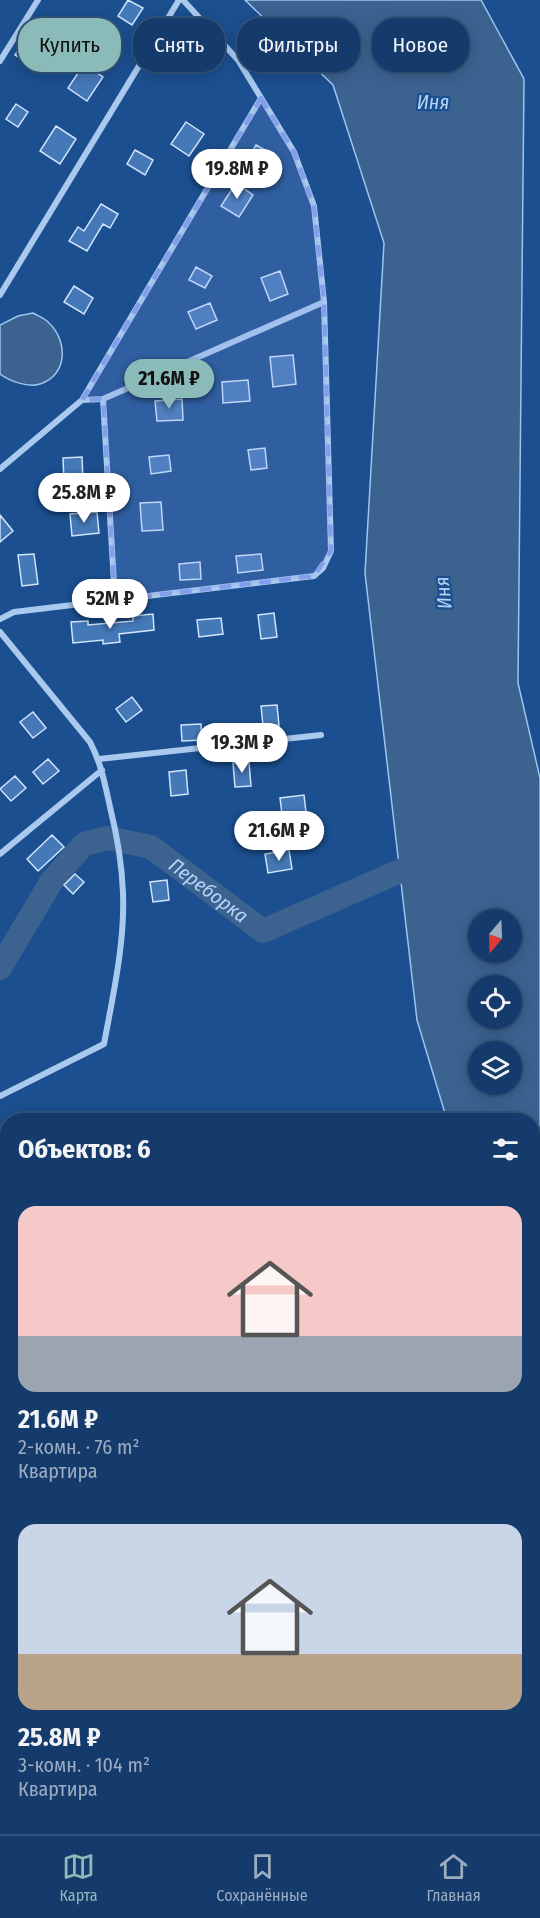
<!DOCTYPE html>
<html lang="ru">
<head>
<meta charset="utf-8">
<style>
	:root { --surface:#143b6b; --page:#1d4271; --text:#f1f3f6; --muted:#9dadc1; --line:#33557e; --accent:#8bbbb9 }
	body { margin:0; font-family:"Fira Sans Condensed",sans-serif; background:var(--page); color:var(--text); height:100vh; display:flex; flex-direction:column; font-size:22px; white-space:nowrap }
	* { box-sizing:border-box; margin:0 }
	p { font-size:20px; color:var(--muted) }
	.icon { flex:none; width:33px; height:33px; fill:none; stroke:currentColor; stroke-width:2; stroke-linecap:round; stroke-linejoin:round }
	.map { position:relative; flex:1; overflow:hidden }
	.details { position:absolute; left:0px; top:1113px; width:540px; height:722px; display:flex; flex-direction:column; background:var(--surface); border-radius:24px 24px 0 0; box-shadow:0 3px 15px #0003,0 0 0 2px var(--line) }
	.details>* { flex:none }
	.top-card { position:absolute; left:18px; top:18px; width:504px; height:54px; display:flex; gap:12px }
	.needle { width:39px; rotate:199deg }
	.buttons { position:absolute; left:468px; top:909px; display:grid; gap:12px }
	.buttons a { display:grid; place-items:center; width:54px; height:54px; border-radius:50%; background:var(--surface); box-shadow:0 3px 15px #0003,0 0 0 2px var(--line); font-size:30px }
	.price { position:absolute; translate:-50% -51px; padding:0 14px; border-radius:21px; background:#fff; color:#222; font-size:20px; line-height:39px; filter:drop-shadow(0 2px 3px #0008) }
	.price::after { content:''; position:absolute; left:50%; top:36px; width:18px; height:14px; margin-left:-9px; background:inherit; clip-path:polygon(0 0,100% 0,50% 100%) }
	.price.current { background:var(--accent); color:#111 }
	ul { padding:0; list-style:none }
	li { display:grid; align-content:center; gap:12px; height:318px; padding:0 18px }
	li span { display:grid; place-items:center; height:186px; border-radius:18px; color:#555 }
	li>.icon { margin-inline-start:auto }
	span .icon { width:108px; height:108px; fill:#fffc; stroke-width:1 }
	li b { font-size:26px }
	h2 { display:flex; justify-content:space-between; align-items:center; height:72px; padding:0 18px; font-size:26px }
	.pill { padding:0 21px; border-radius:24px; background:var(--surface); box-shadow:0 3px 15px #0003,0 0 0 2px var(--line); font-size:21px; line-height:54px }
	.pill.current { background:var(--accent); color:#111 }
	.tabs { display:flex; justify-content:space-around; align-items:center; height:84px; border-top:2px solid var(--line); background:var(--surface); font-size:16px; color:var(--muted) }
	.tabs a { display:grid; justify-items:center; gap:3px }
	.tabs .current { color:var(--accent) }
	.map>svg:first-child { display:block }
	.water { fill:#3c6290; stroke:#9cc4f0; stroke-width:1.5; fill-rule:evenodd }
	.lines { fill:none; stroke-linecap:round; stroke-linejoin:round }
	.river { stroke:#3c6290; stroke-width:24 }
	.building { fill:#4478b7; stroke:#cfe3fa; stroke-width:1.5 }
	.street { stroke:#a9c9ee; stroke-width:6 }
	.marked { fill:#839eea; fill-opacity:0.2; stroke:#839eea; stroke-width:4.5; stroke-dasharray:12 8; stroke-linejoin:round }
	.labels { text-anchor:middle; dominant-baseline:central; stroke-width:4.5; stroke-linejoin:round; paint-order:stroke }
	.water-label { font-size:20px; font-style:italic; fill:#b5d3f5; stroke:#1b4f8f }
</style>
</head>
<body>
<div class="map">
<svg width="540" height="1834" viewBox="0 0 540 1834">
	<rect width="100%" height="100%" fill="#1b4f8f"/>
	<path class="water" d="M 245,0 L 481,0 L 524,79 L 518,683 L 540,778 L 540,1428 L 532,1403 L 532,1120 L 447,1120 L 417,1020 L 365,573 L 384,243 L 333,85 ZM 478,920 L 512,920 L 512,952 L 478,952 ZM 478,986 L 512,986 L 512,1018 L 478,1018 ZM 478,1052 L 512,1052 L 512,1084 L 478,1084 Z
		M 33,313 C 38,316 45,318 49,323 C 68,341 68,375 40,384 C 28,388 10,381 0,374 L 0,325 L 18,316 Z"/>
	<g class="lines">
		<path class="river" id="s1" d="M 0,968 L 51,882 L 84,844 L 108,838 L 151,847 L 263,931 L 430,858"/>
	</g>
	<path class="building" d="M 128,0 L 143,8 L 132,25 L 118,16 Z
		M 29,32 L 43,40 L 29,63 L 15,55 Z
		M 84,64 L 103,77 L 87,101 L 68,88 Z
		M 16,104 L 28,112 L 18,127 L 6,119 Z
		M 186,122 L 204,134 L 189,156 L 171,144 Z
		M 56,126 L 76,139 L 60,164 L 40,151 Z
		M 256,145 L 274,155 L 265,169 L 248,159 Z
		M 135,150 L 153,160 L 145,175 L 127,164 Z
		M 236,183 L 253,195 L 239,217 L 221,206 Z
		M 101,204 L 118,214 L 110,228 L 103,224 L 87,251 L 69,241 L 78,227 L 84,231 Z
		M 196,267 L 212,276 L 205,288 L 189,280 Z
		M 280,271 L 288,294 L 270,301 L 261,278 Z
		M 74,286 L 93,298 L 84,314 L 64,302 Z
		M 210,303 L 217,320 L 196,329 L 188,312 Z
		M 293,355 L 296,384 L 273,387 L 270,357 Z
		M 248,380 L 250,401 L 223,403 L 222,382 Z
		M 182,399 L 183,420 L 157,421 L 155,401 Z
		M 265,448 L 267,468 L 251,470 L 248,450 Z
		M 169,455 L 171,471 L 151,474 L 149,457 Z
		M 82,457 L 83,481 L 64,482 L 63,458 Z
		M 161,502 L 163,530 L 142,531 L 140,503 Z
		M 97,512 L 99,533 L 72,536 L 70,514 Z
		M 0,515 L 13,531 L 0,542 Z
		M 34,554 L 38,584 L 22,586 L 18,555 Z
		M 261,554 L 263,570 L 238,573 L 236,556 Z
		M 200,562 L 201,579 L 180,580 L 179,564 Z
		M 274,613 L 277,637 L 261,639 L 258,615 Z
		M 153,614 L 154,630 L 119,634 L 120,642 L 103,644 L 103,640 L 73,643 L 71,622 L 88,621 L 88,625 L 133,621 L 133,616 Z
		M 221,618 L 223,634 L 199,637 L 197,620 Z
		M 132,697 L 142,710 L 126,722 L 116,709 Z
		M 277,705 L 279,725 L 263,726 L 261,706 Z
		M 33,712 L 46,728 L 33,738 L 20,722 Z
		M 201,724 L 202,740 L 182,741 L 181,725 Z
		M 48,759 L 59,771 L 43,784 L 33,772 Z
		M 249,762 L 251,786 L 235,787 L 233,763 Z
		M 186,770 L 188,794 L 171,796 L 169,772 Z
		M 15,776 L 26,788 L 11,801 L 0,789 Z
		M 304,795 L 306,812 L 282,814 L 280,798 Z
		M 318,819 L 320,836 L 300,838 L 298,822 Z
		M 52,835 L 64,847 L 38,871 L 27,859 Z
		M 289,850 L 292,869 L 268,873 L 265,854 Z
		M 75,874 L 84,882 L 73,894 L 64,885 Z
		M 167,880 L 169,900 L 153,902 L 150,882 Z"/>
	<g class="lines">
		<path class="street" d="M 0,61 L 38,0
			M 0,295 L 179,0
			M 103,399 L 115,600
			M 82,400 L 261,98
			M 0,469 L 82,400 L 103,399 L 324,302
			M 0,619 L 14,612 L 314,576 L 323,568 L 331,551 L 324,302 L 314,206 L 294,152 L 238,60 L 183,0
			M 0,632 L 90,742 C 101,763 105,784 110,807 C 117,835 122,865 123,893 C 125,943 113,995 104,1044 L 0,1096
			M 99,759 L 321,735
			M 0,854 L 102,770
			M 0,1418 L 8,1435
			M 175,1827 L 178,1834"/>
	</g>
	<path class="marked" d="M 261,98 L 294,152 L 314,206 L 324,302 L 331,551 L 314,576 L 115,600 L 103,399 L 82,400 Z"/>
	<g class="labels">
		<g class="water-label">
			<text x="433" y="102">Иня</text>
			<text transform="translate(443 593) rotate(-96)">Иня</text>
			<text stroke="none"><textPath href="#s1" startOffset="291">Переборка</textPath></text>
		</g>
	</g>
</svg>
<div class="buttons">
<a><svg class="needle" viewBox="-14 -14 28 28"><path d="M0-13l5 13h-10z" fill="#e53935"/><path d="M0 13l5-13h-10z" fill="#9dadc1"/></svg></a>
<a><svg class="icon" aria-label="locate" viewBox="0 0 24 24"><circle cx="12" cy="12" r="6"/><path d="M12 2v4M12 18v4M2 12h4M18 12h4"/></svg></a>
<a><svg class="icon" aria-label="layers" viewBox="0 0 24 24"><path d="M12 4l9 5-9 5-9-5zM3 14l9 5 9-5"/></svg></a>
</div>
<b class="price" style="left:237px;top:200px">19.8M ₽</b>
<b class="price current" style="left:169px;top:410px">21.6M ₽</b>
<b class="price" style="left:84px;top:524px">25.8M ₽</b>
<b class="price" style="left:110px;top:630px">52M ₽</b>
<b class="price" style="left:242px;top:774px">19.3M ₽</b>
<b class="price" style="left:279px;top:862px">21.6M ₽</b>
<div class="top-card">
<a class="pill current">Купить</a>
<a class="pill">Снять</a>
<a class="pill">Фильтры</a>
<a class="pill">Новое</a>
</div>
<section class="details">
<h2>Объектов: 6<svg class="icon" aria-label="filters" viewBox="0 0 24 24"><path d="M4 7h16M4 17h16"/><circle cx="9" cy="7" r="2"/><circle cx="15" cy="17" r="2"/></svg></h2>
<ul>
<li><span style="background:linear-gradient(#f6c9c9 70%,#9aa5b1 0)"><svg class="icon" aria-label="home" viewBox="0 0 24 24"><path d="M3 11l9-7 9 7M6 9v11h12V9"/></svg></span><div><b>21.6M ₽</b><p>2-комн. · 76 m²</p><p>Квартира</p></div></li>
<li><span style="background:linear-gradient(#c9d6e8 70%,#b9a48a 0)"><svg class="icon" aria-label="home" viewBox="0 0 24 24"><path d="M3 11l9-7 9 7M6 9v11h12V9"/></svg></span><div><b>25.8M ₽</b><p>3-комн. · 104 m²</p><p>Квартира</p></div></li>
</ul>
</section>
</div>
<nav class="tabs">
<a class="current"><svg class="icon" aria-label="map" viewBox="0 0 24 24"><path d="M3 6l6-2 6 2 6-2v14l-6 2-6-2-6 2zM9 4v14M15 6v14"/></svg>Карта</a>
<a><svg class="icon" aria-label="saved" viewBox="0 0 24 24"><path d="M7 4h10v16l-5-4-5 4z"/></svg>Сохранённые</a>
<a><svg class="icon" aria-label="home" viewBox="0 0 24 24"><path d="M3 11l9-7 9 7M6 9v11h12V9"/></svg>Главная</a>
</nav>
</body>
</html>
